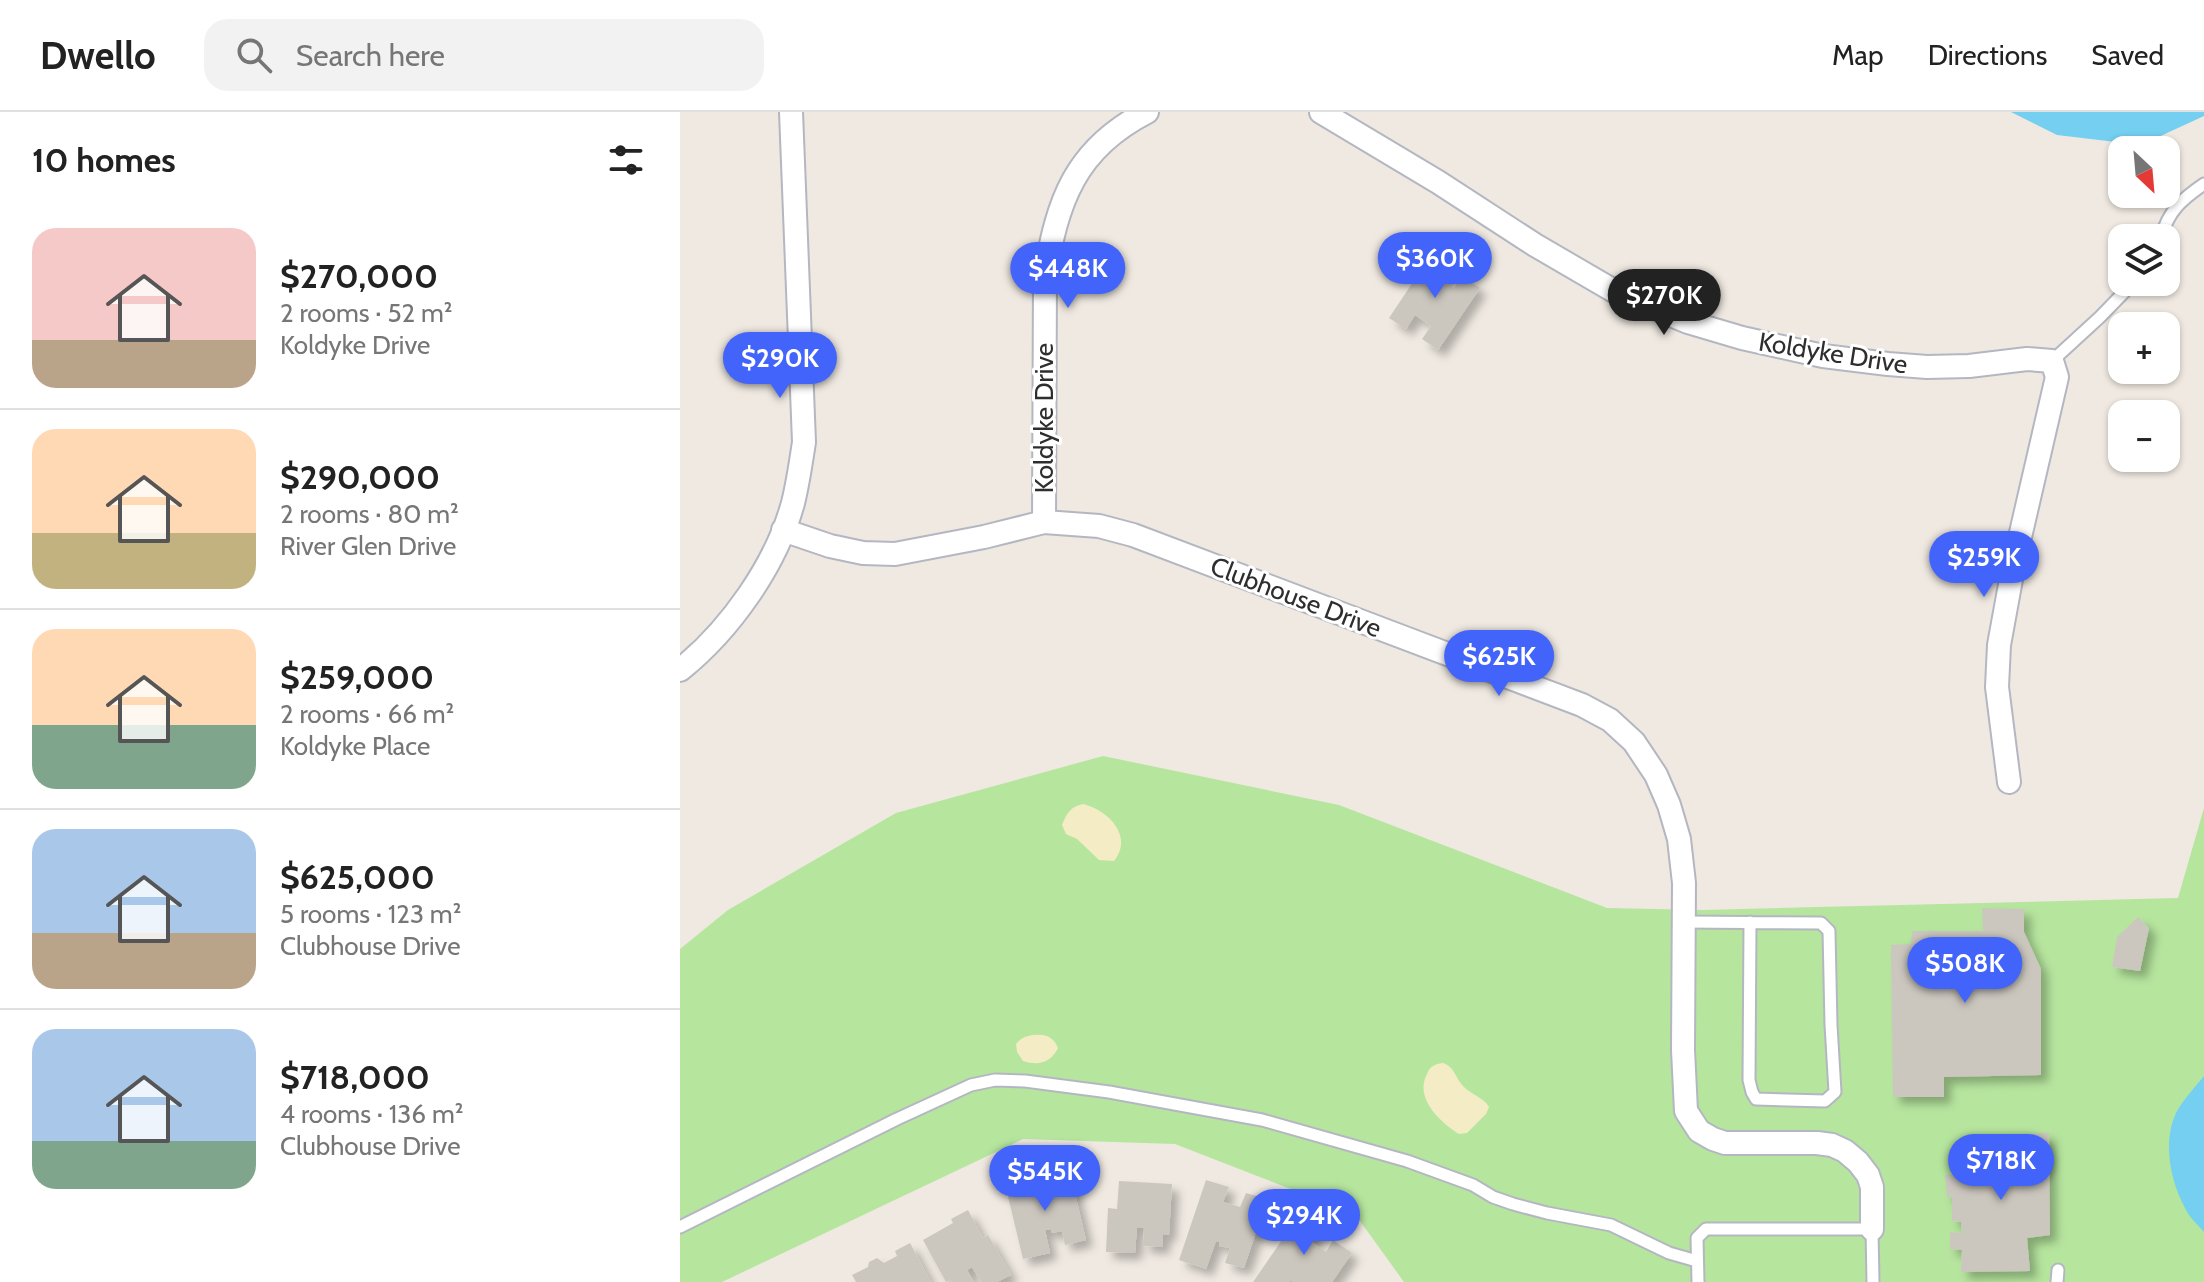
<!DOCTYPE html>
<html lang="en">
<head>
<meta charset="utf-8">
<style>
	:root { --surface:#fff; --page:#f2f2f2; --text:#222; --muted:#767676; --line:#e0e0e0; --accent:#4264fb }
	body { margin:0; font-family:Cabin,sans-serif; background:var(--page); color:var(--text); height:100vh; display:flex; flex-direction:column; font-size:30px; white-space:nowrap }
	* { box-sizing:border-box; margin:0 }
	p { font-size:26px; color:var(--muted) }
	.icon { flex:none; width:44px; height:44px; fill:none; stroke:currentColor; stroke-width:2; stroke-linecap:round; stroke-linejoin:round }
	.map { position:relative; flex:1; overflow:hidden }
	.sheet { display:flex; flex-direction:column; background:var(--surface); width:680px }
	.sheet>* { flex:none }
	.needle { width:52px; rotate:154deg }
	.controls { position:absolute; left:1428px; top:24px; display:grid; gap:16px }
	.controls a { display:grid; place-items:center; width:72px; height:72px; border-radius:16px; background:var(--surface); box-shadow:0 2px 6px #0004; font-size:40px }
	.price { position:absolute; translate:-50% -68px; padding:0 18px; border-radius:28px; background:var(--accent); color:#fff; font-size:26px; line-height:52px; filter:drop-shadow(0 2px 4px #0008) }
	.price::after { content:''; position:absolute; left:50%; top:48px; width:24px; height:18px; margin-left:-12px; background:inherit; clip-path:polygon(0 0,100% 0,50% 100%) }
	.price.selected { background:#222; color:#fff }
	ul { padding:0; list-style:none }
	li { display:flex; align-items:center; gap:24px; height:200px; padding:0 32px }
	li+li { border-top:2px solid var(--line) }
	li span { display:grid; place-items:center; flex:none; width:224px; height:160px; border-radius:24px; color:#555 }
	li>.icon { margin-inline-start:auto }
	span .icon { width:96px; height:96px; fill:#fffc; stroke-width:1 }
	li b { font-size:34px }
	h2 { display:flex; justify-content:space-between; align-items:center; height:96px; padding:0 32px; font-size:34px }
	header { display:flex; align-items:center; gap:48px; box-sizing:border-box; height:112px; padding:0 40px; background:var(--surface); border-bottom:2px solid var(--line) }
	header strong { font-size:38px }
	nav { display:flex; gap:44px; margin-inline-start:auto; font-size:28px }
	.search { width:560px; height:72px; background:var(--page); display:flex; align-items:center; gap:20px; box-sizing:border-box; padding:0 28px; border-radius:24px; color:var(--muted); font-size:30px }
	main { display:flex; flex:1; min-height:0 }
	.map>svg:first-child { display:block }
	.green { fill:#b6e59e }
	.sand { fill:#f3ecc5 }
	.water { fill:#75cff0 }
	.building { fill:#cbc7bf; filter:url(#shadow) }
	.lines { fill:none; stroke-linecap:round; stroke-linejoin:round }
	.lane-casing { stroke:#b4b7c1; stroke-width:15 }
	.street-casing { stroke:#b4b7c1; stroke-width:26 }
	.lane { stroke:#fff; stroke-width:11 }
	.street { stroke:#fff; stroke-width:22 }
	.labels { text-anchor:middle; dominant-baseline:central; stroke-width:6; stroke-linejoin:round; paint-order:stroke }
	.street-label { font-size:26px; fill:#2e2e2e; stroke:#fff }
</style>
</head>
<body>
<header>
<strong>Dwello</strong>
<div class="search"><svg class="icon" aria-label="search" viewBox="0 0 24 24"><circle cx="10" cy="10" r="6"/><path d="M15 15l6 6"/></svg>Search here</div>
<nav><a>Map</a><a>Directions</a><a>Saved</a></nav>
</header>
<main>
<section class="sheet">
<h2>10 homes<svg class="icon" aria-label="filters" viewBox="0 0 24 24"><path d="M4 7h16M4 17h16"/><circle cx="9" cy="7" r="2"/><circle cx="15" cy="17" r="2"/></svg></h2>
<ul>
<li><span style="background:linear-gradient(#f6c9c9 70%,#b9a48a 0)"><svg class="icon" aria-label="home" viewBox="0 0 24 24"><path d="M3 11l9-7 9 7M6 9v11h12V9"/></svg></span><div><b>$270,000</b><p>2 rooms · 52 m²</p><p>Koldyke Drive</p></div></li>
<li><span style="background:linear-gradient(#ffd9b3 65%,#c2b280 0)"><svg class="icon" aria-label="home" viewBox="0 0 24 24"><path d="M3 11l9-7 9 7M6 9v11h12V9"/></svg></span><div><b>$290,000</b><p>2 rooms · 80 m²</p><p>River Glen Drive</p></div></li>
<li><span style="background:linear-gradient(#ffd9b3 60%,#7fa58c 0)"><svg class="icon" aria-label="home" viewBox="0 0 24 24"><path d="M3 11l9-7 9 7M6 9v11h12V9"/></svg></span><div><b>$259,000</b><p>2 rooms · 66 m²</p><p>Koldyke Place</p></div></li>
<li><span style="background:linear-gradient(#a9c7e8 65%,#b9a48a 0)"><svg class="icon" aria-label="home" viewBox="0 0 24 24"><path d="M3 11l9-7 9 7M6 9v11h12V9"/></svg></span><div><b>$625,000</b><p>5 rooms · 123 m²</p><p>Clubhouse Drive</p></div></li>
<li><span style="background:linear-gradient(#a9c7e8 70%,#7fa58c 0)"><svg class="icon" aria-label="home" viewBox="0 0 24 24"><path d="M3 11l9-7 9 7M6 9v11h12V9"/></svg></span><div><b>$718,000</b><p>4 rooms · 136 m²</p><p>Clubhouse Drive</p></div></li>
</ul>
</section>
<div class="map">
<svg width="1524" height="1170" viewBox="0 0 1524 1170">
	<defs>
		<filter id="shadow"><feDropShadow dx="7" dy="7" stdDeviation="4" flood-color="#0004"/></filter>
	</defs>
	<rect width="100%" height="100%" fill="#efe9e1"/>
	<path class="green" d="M 423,644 L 659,693 L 927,796 L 1022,798 L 1498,786 L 1524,696 L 1524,1170 L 724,1170 L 675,1102 L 495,1032 L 343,1027 L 42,1170 L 0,1170 L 0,837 L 48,798 L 216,701 Z"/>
	<path class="sand" d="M 403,692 C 428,698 454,724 434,749 L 419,748 L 397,727 L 386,722 L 382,713 C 387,701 390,695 403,692 Z
		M 362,923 C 370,924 375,928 378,936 C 371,951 358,954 343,949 L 337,940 L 336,932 C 342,924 352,922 362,923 Z
		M 763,951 C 775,955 775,966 784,975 C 792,983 803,985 809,995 L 806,1002 L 787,1021 L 779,1022 C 760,1010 734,986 747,962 C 750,954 755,952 763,951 Z"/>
	<path class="water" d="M 1331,0 L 1524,0 L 1524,4 L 1461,33 L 1377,23 Z
		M 1524,964 L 1524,1120 C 1517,1112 1509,1105 1505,1096 C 1490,1069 1482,1028 1497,999 C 1504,987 1515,975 1524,964 Z"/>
	<path class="building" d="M 755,137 L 775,150 L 760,172 L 763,174 L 765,171 L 774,176 L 782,164 L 800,176 L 758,238 L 742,227 L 751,214 L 735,203 L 726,217 L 709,206 Z
		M 1302,796 L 1344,797 L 1344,820 L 1361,857 L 1361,963 L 1264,965 L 1264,985 L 1213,985 L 1211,833 L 1231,832 L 1232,819 L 1303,819 Z
		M 1458,805 L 1469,816 L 1460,859 L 1432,855 L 1437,825 Z
		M 1369,1021 L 1370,1123 L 1347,1126 L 1350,1159 L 1281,1160 L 1282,1138 L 1270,1137 L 1270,1120 L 1282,1121 L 1281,1110 L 1272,1109 L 1272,1085 L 1267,1086 L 1265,1063 L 1287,1063 L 1287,1034 L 1310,1033 L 1311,1023 Z
		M 389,1056 L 406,1128 L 385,1133 L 382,1119 L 372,1121 L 371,1117 L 365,1118 L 370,1141 L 343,1147 L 325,1072 L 350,1066 L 353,1080 L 370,1076 L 366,1062 Z
		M 526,1068 L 549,1075 L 543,1090 L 560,1095 L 566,1081 L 587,1087 L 564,1156 L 545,1151 L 550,1136 L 539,1134 L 540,1130 L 536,1129 L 526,1157 L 499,1148 Z
		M 439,1069 L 492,1072 L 489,1123 L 483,1122 L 483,1135 L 463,1134 L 464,1116 L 457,1115 L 455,1141 L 426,1140 L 428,1096 L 437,1097 Z
		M 288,1098 L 303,1126 L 308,1123 L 331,1163 L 317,1170 L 301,1170 L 292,1155 L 287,1158 L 294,1170 L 272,1170 L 271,1168 L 266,1170 L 243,1128 L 273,1111 L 271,1107 Z
		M 620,1102 L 641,1117 L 632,1130 L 646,1140 L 653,1128 L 672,1141 L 652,1170 L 613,1170 L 610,1168 L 609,1170 L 573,1170 Z
		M 230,1131 L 251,1170 L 176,1170 L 172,1163 L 188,1155 L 189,1150 L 197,1146 L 204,1151 L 217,1144 L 215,1139 Z"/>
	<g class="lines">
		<defs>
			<path id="lane" d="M 1481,126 C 1488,99 1502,87 1524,72
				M 1372,249 L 1420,205 L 1454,170
				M 1004,810 L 1141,811 L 1149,819 L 1151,913 L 1155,980 L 1145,989 L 1076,987 L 1072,980 L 1069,968 L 1070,810
				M 0,1115 L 217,1007 L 291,973 L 315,968 L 345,969 L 429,980 L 582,1008 L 727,1049 L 793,1073 L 813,1085 L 833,1092 L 867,1101 L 931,1113 L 989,1141 L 1017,1149
				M 1018,1170 L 1017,1126 L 1026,1117 L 1192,1117 L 1193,1170
				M 1377,1170 L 1378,1158"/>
			<path id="street" d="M 641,0 L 758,70 L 855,133 L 934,179 L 1008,210 L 1062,226 L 1143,244 L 1208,252 L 1247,255 L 1289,254 L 1347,247 L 1372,249 L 1377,265 L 1334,451 L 1319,533 L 1317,575 L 1329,670
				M 364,410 L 365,165 C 377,89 395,37 467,0
				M 103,418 L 150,434 L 183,441 L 215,442 L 304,425 L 364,410 L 419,414 L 453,423 L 902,593 L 930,608 L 954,630 L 976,663 L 989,693 L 999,727 L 1004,771 L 1003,938 L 1006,999 L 1019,1019 L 1033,1027 L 1045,1031 L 1137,1031 L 1152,1033 L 1165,1039 L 1178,1050 L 1188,1063 L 1192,1075 L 1192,1117
				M 0,558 C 50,518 96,453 113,391 C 118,371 121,350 124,330 L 111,0"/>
		</defs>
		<use href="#lane" class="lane-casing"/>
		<use href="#street" class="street-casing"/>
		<use href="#lane" class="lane"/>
		<use href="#street" class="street"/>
	</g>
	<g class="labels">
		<g class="street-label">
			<text transform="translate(1153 241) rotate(9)">Koldyke Drive</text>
			<text transform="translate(364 306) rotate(-90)">Koldyke Drive</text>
			<text transform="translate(616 485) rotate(21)">Clubhouse Drive</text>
		</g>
	</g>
</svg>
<div class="controls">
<a><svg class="needle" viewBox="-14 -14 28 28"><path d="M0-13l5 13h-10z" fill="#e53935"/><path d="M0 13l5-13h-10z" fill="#767676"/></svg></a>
<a><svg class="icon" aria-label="layers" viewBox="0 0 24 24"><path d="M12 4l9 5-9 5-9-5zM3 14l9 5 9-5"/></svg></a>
<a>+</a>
<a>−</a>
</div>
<b class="price" style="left:755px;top:188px">$360K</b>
<b class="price" style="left:388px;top:198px">$448K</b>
<b class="price selected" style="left:984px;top:225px">$270K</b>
<b class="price" style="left:100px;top:288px">$290K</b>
<b class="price" style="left:1304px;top:487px">$259K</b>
<b class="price" style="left:819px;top:586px">$625K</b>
<b class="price" style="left:1285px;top:893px">$508K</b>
<b class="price" style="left:1321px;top:1090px">$718K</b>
<b class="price" style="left:365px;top:1101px">$545K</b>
<b class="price" style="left:624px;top:1145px">$294K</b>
</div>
</main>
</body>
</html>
